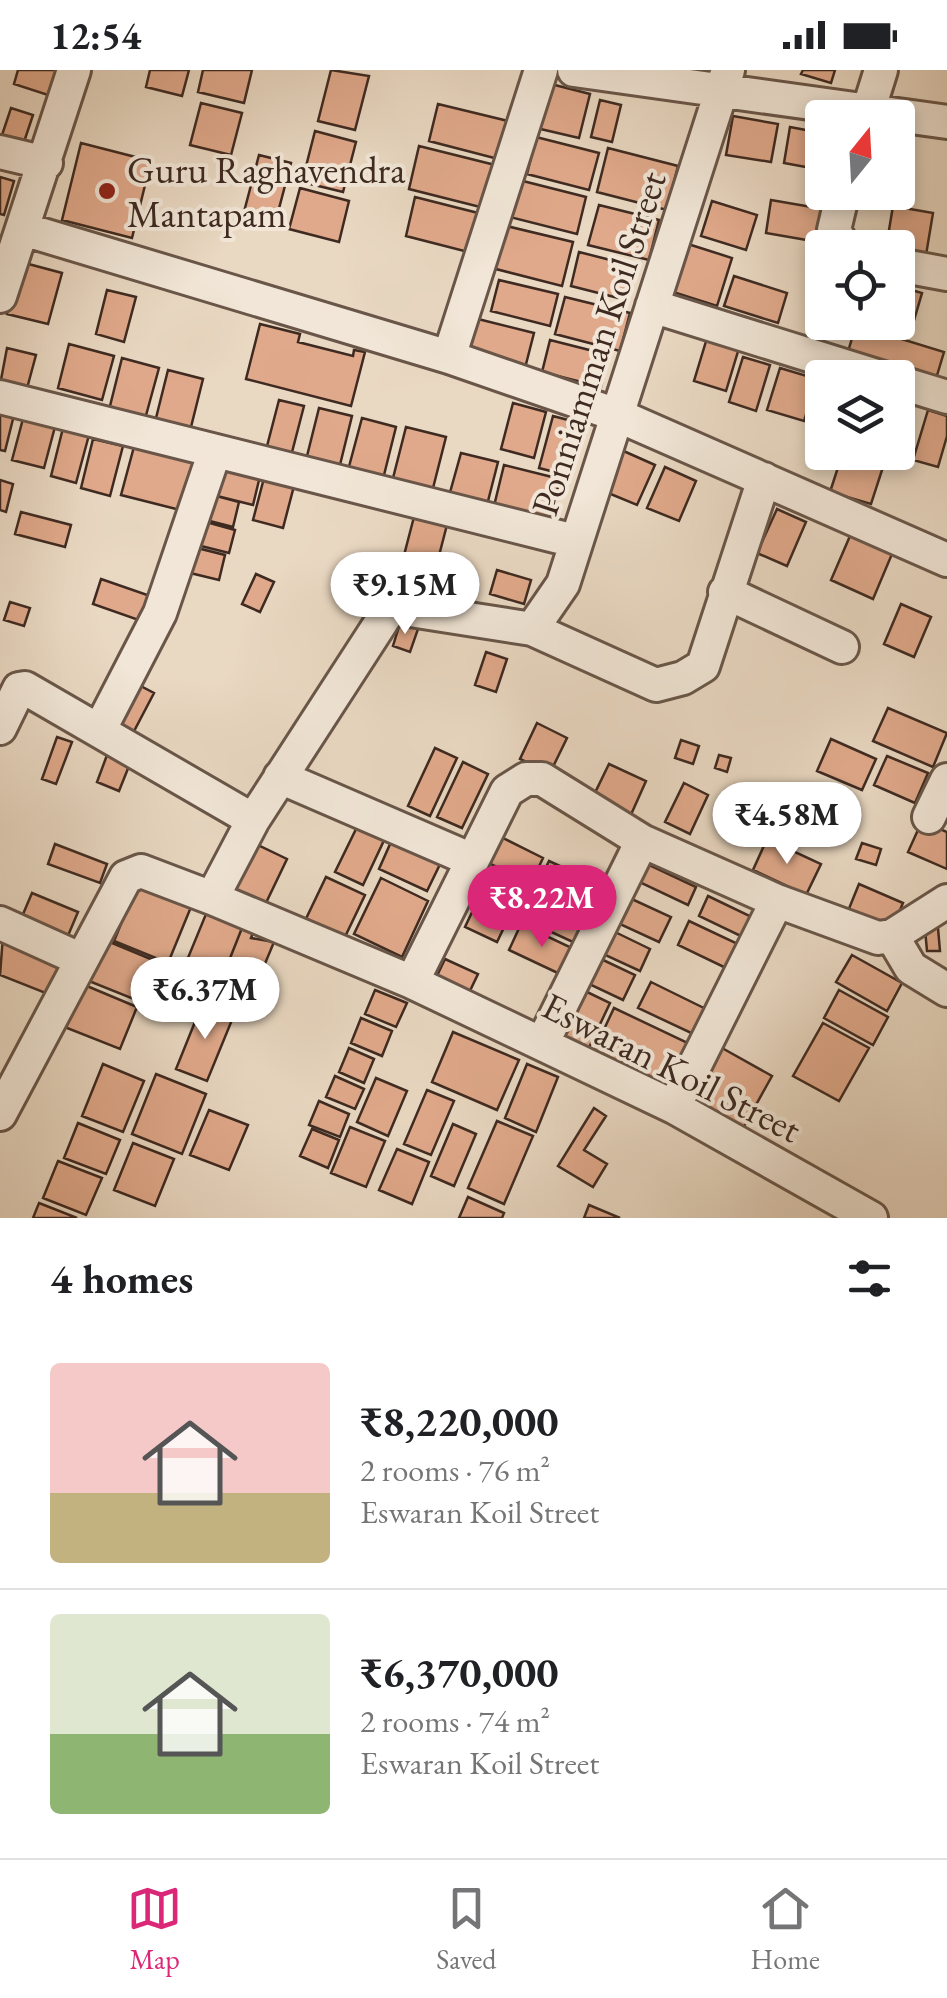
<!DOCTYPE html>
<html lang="en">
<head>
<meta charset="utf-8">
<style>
	:root { --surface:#fff; --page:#f6f6f6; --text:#202124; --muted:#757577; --line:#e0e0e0; --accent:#db2777 }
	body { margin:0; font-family:"EB Garamond",serif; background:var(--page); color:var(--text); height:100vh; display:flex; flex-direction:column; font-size:38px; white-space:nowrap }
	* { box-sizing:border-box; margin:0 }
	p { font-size:32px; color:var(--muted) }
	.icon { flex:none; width:55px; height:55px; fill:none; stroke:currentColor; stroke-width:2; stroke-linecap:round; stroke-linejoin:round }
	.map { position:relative; height:1148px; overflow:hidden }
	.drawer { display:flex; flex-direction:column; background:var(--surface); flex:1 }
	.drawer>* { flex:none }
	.needle { width:65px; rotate:18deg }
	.fabs { position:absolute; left:805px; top:30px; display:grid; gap:20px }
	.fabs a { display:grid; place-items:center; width:110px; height:110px; border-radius:10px; background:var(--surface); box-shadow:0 5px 15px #0003; font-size:50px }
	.price { position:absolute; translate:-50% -85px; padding:0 22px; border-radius:35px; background:#fff; color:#222; font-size:32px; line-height:65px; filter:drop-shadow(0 2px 5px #0008) }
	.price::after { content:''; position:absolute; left:50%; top:60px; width:30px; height:22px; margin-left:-15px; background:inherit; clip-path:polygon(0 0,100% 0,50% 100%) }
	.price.current { background:var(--accent); color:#fff }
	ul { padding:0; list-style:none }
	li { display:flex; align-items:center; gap:30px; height:250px; padding:0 50px }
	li+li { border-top:2px solid var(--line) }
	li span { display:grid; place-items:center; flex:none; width:280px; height:200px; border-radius:10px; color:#555 }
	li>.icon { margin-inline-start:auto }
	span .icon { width:120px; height:120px; fill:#fffc; stroke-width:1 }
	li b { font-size:42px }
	h2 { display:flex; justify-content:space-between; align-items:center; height:120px; padding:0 50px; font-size:42px }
	.status { display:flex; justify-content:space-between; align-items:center; height:70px; padding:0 50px; background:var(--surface); direction:ltr }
	.status svg { height:28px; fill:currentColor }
	.menu { display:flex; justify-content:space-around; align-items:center; height:140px; border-top:2px solid var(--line); background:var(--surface); font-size:28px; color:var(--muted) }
	.menu a { display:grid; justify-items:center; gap:5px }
	.menu .current { color:var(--accent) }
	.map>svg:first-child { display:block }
	.building { fill:#e0a98b; stroke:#3e2a21; stroke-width:2.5 }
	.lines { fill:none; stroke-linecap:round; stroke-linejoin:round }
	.minor-casing { stroke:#695649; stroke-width:38 }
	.minor { stroke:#f1e6d7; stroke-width:32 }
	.poi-dot { fill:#8f2418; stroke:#f1e6d7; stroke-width:4 }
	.labels { text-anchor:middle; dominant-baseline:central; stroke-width:8; stroke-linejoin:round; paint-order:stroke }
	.poi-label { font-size:38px; fill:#3e2a21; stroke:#f1e6d7; text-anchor:start }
	.street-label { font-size:38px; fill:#3e2a21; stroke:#f1e6d7 }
</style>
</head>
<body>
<div class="status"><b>12:54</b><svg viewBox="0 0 49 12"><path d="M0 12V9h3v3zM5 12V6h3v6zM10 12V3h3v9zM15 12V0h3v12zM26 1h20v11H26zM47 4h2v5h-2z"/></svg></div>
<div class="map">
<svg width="947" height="1148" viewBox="0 0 947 1148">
	<rect width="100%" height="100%" fill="#e9d8c2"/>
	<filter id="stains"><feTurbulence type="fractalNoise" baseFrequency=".002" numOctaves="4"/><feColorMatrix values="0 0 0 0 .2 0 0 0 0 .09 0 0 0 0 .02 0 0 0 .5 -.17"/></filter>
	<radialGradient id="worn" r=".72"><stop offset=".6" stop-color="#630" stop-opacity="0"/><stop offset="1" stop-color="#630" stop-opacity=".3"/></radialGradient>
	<path class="building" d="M 18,0 L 60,0 L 51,26 L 14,14 Z
		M 150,0 L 189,0 L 182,26 L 146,17 Z
		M 203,0 L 252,0 L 244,33 L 198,22 Z
		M 331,0 L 369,6 L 355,60 L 318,51 Z
		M 803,0 L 835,0 L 831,13 L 801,4 Z
		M 543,12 L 590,24 L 579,68 L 532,57 Z
		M 600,30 L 621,35 L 612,72 L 591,67 Z
		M 201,33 L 242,43 L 231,85 L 190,75 Z
		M 438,34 L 508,51 L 498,89 L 429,71 Z
		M 11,38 L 33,45 L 21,81 L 0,71 Z
		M 733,46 L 778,54 L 771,92 L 726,85 Z
		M 790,57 L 822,63 L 822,100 L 784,93 Z
		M 315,61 L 356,72 L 343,122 L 302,112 Z
		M 536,67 L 599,83 L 589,120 L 527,104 Z
		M 898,67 L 907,69 L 898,123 L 893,122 L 898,122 Z
		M 81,73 L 151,91 L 132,168 L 62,150 Z
		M 419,76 L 499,96 L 488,139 L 409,119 Z
		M 608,78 L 678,96 L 667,140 L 597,122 Z
		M 259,85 L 291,93 L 277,146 L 245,138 Z
		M 0,107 L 14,111 L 4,145 L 0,144 Z
		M 515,109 L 586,127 L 577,164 L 506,146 Z
		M 300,118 L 349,131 L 339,172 L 289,159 Z
		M 415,127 L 482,144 L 472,183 L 406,166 Z
		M 771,130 L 829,140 L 824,173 L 766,163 Z
		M 712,131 L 757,145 L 746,180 L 701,166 Z
		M 599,135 L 659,150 L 649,190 L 588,175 Z
		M 893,136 L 933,143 L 925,191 L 898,186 L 898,178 L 886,178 Z
		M 498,154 L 573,172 L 562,216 L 488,197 Z
		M 688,174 L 732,188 L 717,236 L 673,222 Z
		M 579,182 L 634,196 L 626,230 L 571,216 Z
		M 21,192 L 62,203 L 48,254 L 7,244 Z
		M 734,206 L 787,223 L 778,253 L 724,236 Z
		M 499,210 L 558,224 L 550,256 L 491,241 Z
		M 898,216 L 922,223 L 910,264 L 871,252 L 898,252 Z
		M 107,220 L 136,227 L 124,272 L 96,264 Z
		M 565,227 L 630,243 L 620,281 L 555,264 Z
		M 478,249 L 534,263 L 525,298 L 469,284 Z
		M 260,254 L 300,264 L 298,272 L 353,286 L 354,280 L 365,282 L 351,336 L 246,309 Z
		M 856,255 L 944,282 L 935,312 L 847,285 Z
		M 707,268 L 739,278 L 726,321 L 694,311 Z
		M 550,270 L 609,285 L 601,317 L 542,302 Z
		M 69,274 L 114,286 L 102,330 L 58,318 Z
		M 7,278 L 36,285 L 26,322 L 0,315 Z
		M 743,287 L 770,295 L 756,341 L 729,332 Z
		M 122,288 L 159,298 L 145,349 L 109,340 Z
		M 780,298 L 817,309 L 804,351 L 767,340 Z
		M 168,300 L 203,309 L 189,365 L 154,356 Z
		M 822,310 L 822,359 L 808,355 Z
		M 279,330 L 304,336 L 291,386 L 266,380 Z
		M 513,333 L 546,342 L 534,388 L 501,379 Z
		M 319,338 L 352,346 L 338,403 L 305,394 Z
		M 928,340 L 947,346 L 947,366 L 938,397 L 913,390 Z
		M 0,342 L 14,345 L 5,381 L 0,380 Z
		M 24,345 L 56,353 L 44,398 L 12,390 Z
		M 553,346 L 583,354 L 570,406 L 539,398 Z
		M 362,348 L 396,357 L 382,413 L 347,404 Z
		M 406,357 L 446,367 L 432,422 L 392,412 Z
		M 63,358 L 89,365 L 76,413 L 51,406 Z
		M 93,369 L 123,376 L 110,426 L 81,418 Z
		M 135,373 L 197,389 L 184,441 L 121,425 Z
		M 619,379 L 655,395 L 637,435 L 601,420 Z
		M 461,383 L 498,392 L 487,435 L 449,426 Z
		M 842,385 L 883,397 L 871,434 L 830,422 Z
		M 504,395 L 560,409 L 549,451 L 494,436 Z
		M 221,396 L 260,406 L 253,435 L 213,425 Z
		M 665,397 L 696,411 L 679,451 L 647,438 Z
		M 264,408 L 294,416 L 283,458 L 253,450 Z
		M 0,410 L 13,414 L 6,442 L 0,440 Z
		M 209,424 L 239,432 L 233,457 L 202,449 Z
		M 777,439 L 806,452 L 787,496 L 757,483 Z
		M 21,442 L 71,455 L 65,477 L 15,464 Z
		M 415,443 L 448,451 L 435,501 L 402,493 Z
		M 199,450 L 235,460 L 229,483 L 193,474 Z
		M 850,466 L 892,484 L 873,529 L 831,510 Z
		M 189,476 L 225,485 L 219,510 L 182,501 Z
		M 497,500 L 531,510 L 524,534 L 490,524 Z
		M 256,504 L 274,512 L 260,542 L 242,534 Z
		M 101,509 L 156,528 L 147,553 L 93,534 Z
		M 10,532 L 30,538 L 24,556 L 4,550 Z
		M 901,534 L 931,547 L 914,587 L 884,574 Z
		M 400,553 L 418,559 L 410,582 L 393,576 Z
		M 486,582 L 507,589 L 496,622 L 475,615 Z
		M 133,612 L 154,623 L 133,663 L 112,652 Z
		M 888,638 L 947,663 L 933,697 L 873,671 Z
		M 537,653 L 567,668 L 550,703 L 520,689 Z
		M 57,667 L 72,672 L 56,714 L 42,709 Z
		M 831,669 L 876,689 L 862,720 L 817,701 Z
		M 681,670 L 699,676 L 693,694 L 675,688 Z
		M 110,677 L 133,686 L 119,721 L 97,712 Z
		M 435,678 L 457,688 L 430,746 L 408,736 Z
		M 719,685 L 731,688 L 727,702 L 715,698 Z
		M 887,686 L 928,703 L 915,733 L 874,715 Z
		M 463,692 L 488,704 L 462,758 L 437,747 Z
		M 609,694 L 646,711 L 629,749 L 591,731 Z
		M 684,713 L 708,725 L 690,764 L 665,752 Z
		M 788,723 L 815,731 L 809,750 L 782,741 Z
		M 360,751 L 387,764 L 363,815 L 335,802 Z
		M 922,751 L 947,762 L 947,799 L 908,782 Z
		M 395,763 L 444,786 L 427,821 L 379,799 Z
		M 497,765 L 543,788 L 531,813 L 484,791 Z
		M 767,769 L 821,794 L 806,825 L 753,800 Z
		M 254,773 L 287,789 L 264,837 L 231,821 Z
		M 862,773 L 881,779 L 876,795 L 856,789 Z
		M 55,774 L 107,794 L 100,813 L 48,794 Z
		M 549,791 L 597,813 L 583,841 L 536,819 Z
		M 643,792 L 696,817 L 688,835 L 635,810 Z
		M 326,807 L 365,825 L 342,873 L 303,855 Z
		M 381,808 L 428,831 L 402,887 L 354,864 Z
		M 859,814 L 903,833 L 892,859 L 848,841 Z
		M 137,815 L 191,837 L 168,893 L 114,871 Z
		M 32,823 L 78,842 L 64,875 L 18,856 Z
		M 534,825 L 584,849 L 573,872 L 523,849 Z
		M 623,825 L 671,847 L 659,872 L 611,850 Z
		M 708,826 L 756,849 L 747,869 L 699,846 Z
		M 476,834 L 508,849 L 497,872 L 465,857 Z
		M 206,844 L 242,858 L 213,931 L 176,917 Z
		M 689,851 L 738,874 L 726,898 L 678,875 Z
		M 521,854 L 574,879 L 562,905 L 509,880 Z
		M 242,858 L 253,863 L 251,868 L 274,872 L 244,944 L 213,931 Z
		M 938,858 L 940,881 L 927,881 L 925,859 Z
		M 613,861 L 650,879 L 640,901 L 603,884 Z
		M 3,866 L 63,890 L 48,924 L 0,905 Z
		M 100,868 L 158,892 L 141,932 L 84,909 Z
		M 852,885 L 902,913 L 887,941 L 836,912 Z
		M 445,889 L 478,904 L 466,929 L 433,914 Z
		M 601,889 L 635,905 L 623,930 L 589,914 Z
		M 75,911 L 137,937 L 120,979 L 57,954 Z
		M 651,912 L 714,943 L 702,968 L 638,938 Z
		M 375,920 L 407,933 L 396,957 L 365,944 Z
		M 583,920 L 610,933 L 586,984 L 558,971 Z
		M 839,920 L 888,947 L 873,975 L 824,948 Z
		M 203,932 L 234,945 L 207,1011 L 176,999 Z
		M 614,938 L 690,974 L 666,1023 L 591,987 Z
		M 361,948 L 392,961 L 382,986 L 351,973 Z
		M 823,953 L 869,978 L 839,1031 L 793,1006 Z
		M 453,962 L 519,990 L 497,1040 L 432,1012 Z
		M 349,978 L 374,989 L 364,1013 L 339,1002 Z
		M 722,978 L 772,1006 L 742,1060 L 691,1032 Z
		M 103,994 L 144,1011 L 123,1062 L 82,1046 Z
		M 527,994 L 558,1007 L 536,1062 L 505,1048 Z
		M 156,1004 L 206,1024 L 182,1084 L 132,1064 Z
		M 335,1006 L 364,1019 L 355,1039 L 326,1027 Z
		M 376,1008 L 407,1021 L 388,1066 L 357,1052 Z
		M 427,1020 L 454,1031 L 431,1085 L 404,1074 Z
		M 319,1031 L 349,1044 L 340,1067 L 309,1055 Z
		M 594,1038 L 606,1046 L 584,1080 L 607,1094 L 593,1117 L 558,1096 Z
		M 209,1040 L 248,1055 L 229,1100 L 190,1085 Z
		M 497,1051 L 533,1066 L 504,1134 L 468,1118 Z
		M 78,1053 L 120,1070 L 106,1104 L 64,1088 Z
		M 453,1054 L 476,1064 L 454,1116 L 431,1106 Z
		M 350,1057 L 385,1071 L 366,1117 L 331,1103 Z
		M 312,1059 L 339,1070 L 328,1098 L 300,1086 Z
		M 133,1073 L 174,1089 L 155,1136 L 114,1120 Z
		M 397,1079 L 429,1092 L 412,1134 L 379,1120 Z
		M 58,1091 L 102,1108 L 86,1145 L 43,1128 Z
		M 468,1127 L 504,1143 L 502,1148 L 459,1148 Z
		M 39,1133 L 77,1148 L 33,1148 Z
		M 589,1135 L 620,1148 L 584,1148 Z"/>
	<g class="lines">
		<defs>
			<path id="minor" d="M 574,0 L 947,52
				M 866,48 L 881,0
				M 0,82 L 46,93
				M 843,122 L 834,160 L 844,178
				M 23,159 L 449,287 L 617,345 L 947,490
				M 898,195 L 947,204
				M 0,226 L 74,0
				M 652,236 L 883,308
				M 449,287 L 541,0
				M 898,312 L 947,327
				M 0,327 L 575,471
				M 725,522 L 842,577
				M 532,559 L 656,615 L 683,608 L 703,596 L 764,409
				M 0,658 L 19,619 L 25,618 L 253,750
				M 100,659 L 160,543 L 215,381
				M 280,707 L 472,790
				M 929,747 L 947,710
				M 212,828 L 412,912 L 674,1037 L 871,1148
				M 0,853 L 82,890
				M 892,866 L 911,898 L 947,920
				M 412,912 L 507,721 L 526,709 L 542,709 L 642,771 L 777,831
				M 542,974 L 642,771
				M 674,1037 L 777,831 L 878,868 L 892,866 L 947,831
				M 0,1044 L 126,807 L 141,801 L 212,828 L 253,750 L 391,537 L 532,559 L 563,514 L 728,0"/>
		</defs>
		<use href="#minor" class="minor-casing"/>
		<use href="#minor" class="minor"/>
	</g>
	<circle class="poi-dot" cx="107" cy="121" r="10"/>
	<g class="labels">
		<g class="poi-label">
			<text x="127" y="99">Guru Raghavendra<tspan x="127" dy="44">Mantapam</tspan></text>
		</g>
		<g class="street-label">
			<text transform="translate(598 273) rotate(-72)">Ponniamman Koil Street</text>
			<text transform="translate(672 997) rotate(27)">Eswaran Koil Street</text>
		</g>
	</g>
	<rect width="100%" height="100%" filter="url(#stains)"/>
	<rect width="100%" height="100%" fill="url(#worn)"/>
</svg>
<div class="fabs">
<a><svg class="needle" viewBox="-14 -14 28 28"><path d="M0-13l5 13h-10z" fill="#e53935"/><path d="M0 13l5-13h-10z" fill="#757577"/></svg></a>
<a><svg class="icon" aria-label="locate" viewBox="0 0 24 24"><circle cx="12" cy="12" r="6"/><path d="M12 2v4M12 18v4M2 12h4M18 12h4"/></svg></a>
<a><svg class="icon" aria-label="layers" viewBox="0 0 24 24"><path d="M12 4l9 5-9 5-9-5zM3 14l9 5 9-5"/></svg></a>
</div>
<b class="price" style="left:405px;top:567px">₹9.15M</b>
<b class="price" style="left:787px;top:797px">₹4.58M</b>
<b class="price current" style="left:542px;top:880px">₹8.22M</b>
<b class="price" style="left:205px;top:972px">₹6.37M</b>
</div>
<section class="drawer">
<h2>4 homes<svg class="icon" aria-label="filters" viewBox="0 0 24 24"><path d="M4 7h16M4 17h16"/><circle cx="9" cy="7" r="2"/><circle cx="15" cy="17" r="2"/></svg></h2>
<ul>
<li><span style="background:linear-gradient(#f6c9c9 65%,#c2b280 0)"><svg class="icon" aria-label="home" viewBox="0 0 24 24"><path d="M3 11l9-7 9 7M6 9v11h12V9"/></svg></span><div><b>₹8,220,000</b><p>2 rooms · 76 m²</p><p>Eswaran Koil Street</p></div></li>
<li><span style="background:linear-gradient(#dfe7d0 60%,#8fb573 0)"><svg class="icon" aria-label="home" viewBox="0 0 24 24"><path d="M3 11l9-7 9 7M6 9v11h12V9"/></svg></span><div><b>₹6,370,000</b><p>2 rooms · 74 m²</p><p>Eswaran Koil Street</p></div></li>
</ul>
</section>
<nav class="menu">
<a class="current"><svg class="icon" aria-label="map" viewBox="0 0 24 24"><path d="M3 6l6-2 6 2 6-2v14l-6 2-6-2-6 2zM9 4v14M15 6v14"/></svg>Map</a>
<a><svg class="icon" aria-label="saved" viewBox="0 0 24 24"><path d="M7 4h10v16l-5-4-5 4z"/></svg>Saved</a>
<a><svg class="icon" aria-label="home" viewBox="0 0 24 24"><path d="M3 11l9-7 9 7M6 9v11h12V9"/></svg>Home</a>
</nav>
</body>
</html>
